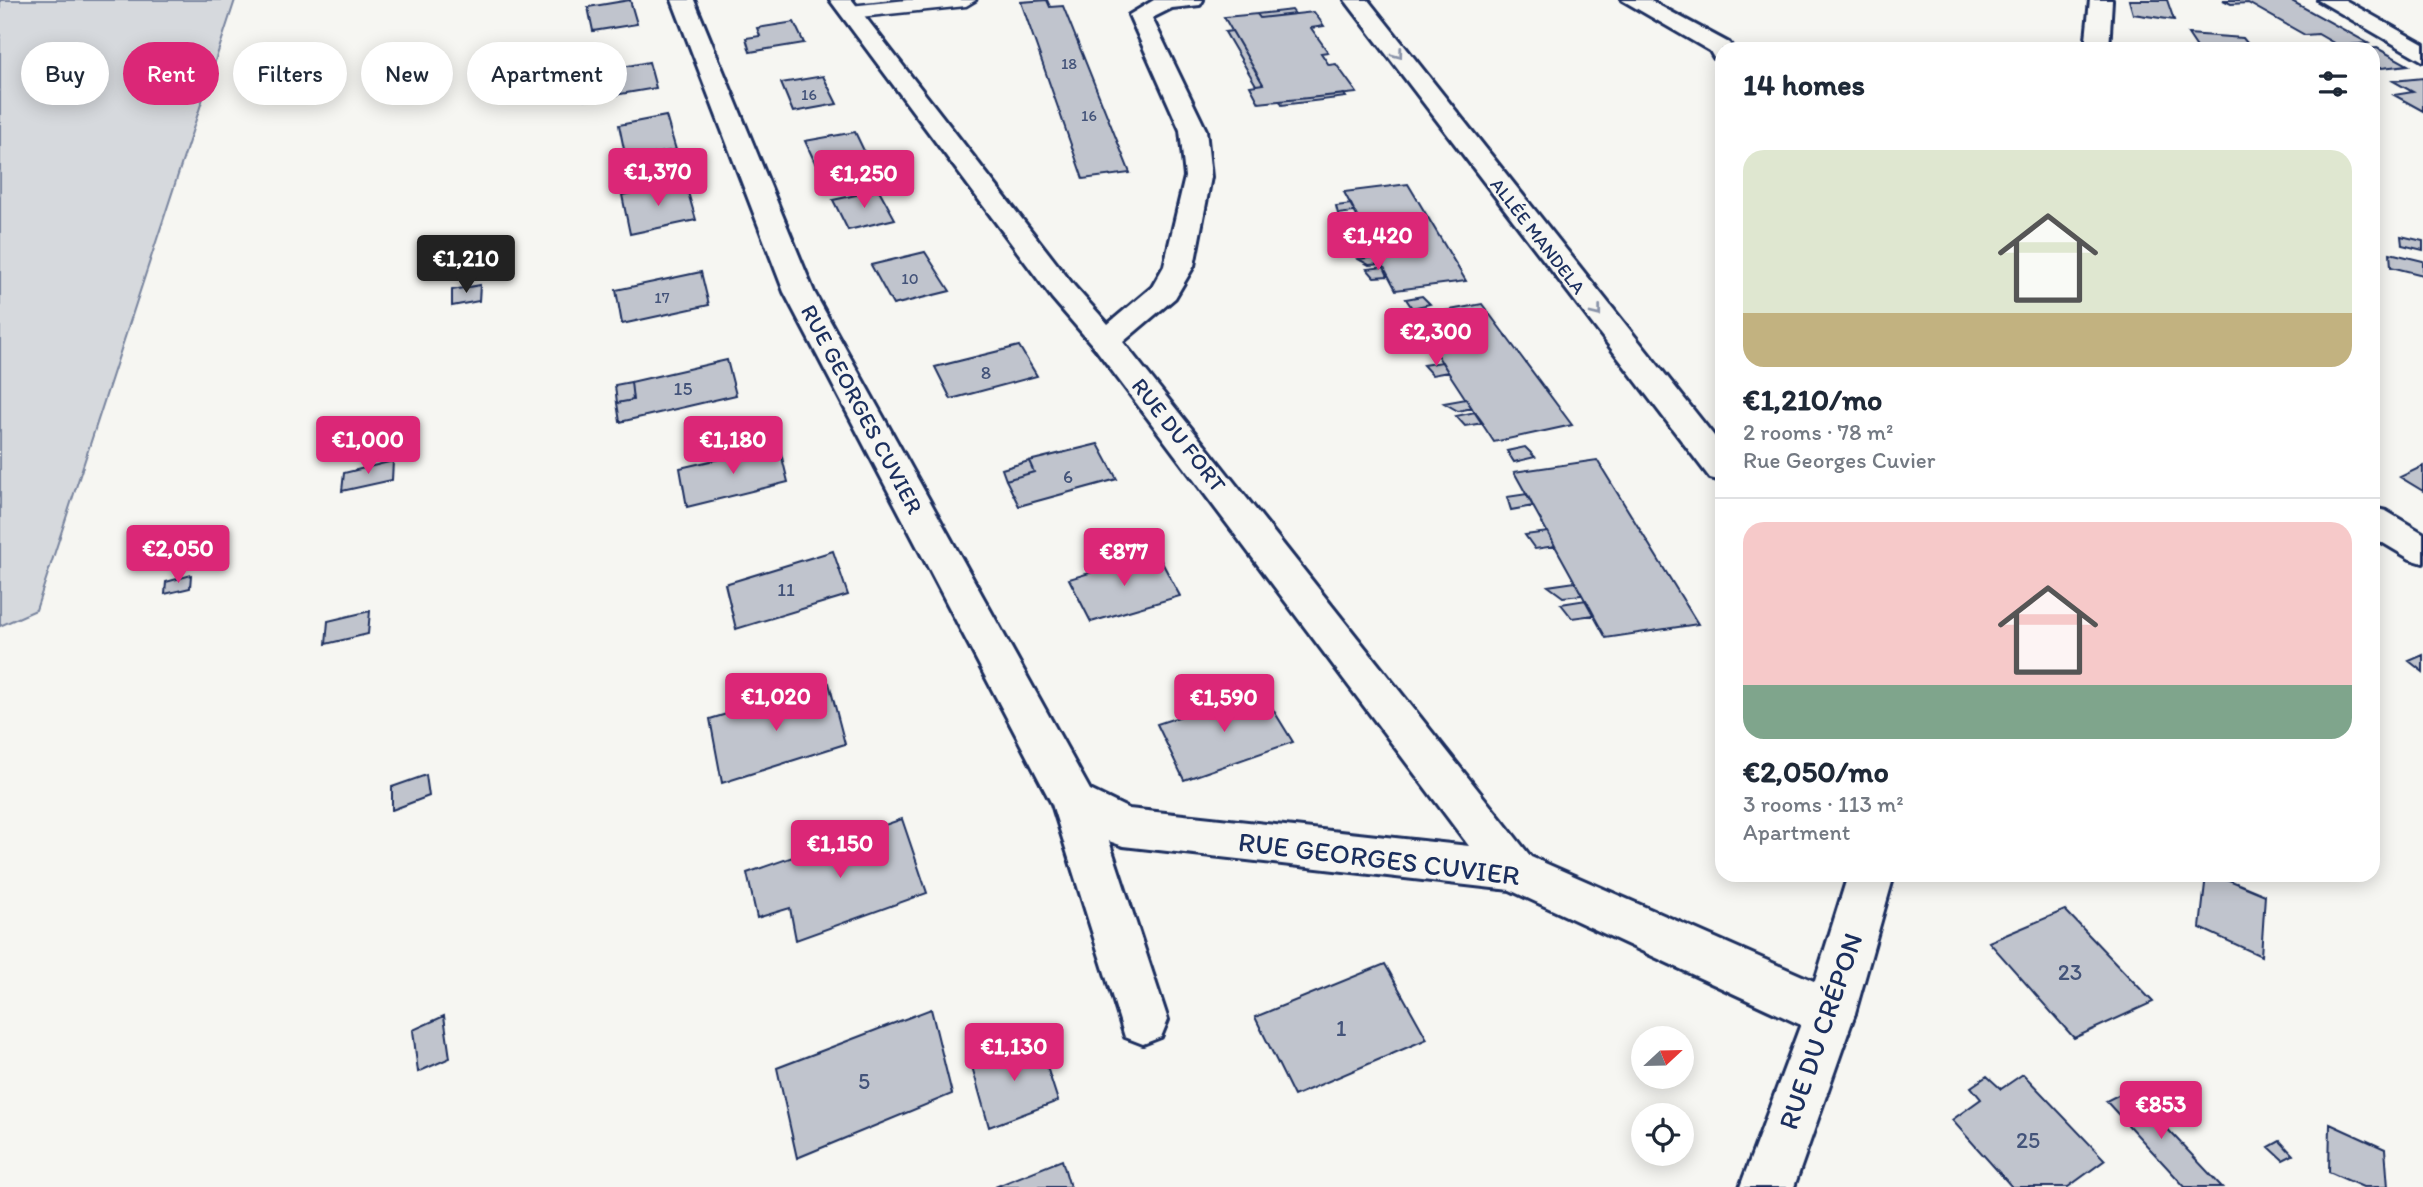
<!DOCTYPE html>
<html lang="en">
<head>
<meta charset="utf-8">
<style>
	:root { --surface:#fff; --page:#f6f6f7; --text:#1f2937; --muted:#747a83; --line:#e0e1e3; --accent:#db2777 }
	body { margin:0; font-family:Itim,sans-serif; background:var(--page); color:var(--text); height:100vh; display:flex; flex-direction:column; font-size:26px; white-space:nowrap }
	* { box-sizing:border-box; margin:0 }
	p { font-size:23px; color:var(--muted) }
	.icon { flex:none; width:38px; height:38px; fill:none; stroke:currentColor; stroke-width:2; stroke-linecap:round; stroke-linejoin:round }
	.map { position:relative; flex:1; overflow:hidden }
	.side { position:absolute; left:1715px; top:42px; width:665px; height:840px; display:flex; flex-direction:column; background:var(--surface); border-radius:21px; box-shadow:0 4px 18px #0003 }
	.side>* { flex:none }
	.hud { position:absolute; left:21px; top:42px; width:665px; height:63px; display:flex; gap:14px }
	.needle { width:46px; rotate:68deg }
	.controls { position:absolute; left:1631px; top:1026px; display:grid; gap:14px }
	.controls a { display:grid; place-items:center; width:63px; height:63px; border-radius:50%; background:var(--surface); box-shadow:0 4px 18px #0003; font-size:35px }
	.price { position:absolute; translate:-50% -60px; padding:0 16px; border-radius:7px; background:var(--accent); color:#fff; font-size:23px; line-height:46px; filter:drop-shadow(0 2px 4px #0008) }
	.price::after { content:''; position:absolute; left:50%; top:42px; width:21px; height:16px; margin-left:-10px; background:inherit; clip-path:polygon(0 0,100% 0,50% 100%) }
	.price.current { background:#222; color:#fff }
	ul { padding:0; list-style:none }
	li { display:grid; align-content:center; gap:14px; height:371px; padding:0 28px }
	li+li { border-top:2px solid var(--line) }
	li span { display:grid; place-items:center; height:217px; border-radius:21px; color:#555 }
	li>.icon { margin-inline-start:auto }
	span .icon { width:126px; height:126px; fill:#fffc; stroke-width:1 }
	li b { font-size:30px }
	h2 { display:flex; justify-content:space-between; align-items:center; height:84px; padding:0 28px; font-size:30px }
	.chip { padding:0 24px; border-radius:32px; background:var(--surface); box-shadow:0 4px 18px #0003; font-size:24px; line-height:63px }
	.chip.current { background:var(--accent); color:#fff }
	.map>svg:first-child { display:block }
	.green { fill:#d6d9dd; stroke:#78849e; stroke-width:2 }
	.building { fill:#c0c4cd; stroke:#1b2f5e; stroke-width:2 }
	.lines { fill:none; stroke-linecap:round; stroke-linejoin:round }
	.lane-casing { stroke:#1b2f5e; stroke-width:5 }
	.street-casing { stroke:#1b2f5e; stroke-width:6 }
	.secondary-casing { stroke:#1b2f5e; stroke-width:6 }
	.lane { fill:#f6f6f2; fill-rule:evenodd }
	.street { fill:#f6f6f2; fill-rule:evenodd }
	.secondary { fill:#f6f6f2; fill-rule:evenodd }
	.oneway { stroke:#8892a8 }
	.labels { text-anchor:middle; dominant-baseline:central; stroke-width:5; stroke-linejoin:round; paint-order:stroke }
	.far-number-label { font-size:16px; fill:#44547a }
	.far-street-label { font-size:19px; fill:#1b2f5e; stroke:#f6f6f2 }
	.number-label { font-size:19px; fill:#44547a }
	.street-label { font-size:23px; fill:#1b2f5e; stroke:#f6f6f2 }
	.near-number-label { font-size:23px; fill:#44547a }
	.near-street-label { font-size:28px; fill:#1b2f5e; stroke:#f6f6f2 }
</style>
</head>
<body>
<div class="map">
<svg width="2423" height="1187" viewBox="0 0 2423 1187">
	<rect width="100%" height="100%" fill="#f6f6f2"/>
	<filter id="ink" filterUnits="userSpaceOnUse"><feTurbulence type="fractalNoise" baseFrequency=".0143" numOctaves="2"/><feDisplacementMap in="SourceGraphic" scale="14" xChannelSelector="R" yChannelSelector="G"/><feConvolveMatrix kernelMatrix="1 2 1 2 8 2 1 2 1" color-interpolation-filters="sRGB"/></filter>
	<g filter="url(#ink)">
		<path class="green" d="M 0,0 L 235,0 L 36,610 L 0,626 Z"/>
		<path class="building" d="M 630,0 L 637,24 L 593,31 L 588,7 Z
			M 1047,0 L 1050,7 L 1063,6 L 1130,173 L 1083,179 L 1021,2 Z
			M 2129,0 L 2167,0 L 2174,20 L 2133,14 Z
			M 2223,0 L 2290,0 L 2368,43 L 2339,46 L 2318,34 L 2305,35 L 2248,3 L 2231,4 Z
			M 1292,10 L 1295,14 L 1260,18 L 1257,14 Z
			M 1314,12 L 1324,26 L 1311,28 L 1328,52 L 1321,53 L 1329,65 L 1336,64 L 1357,93 L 1259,103 L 1250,86 L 1263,84 L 1224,17 L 1257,14 L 1260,18 Z
			M 794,22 L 804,43 L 750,52 L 746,38 L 760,36 L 757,28 Z
			M 1232,31 L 1263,84 L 1256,85 L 1225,32 Z
			M 2188,34 L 2243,38 L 2252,49 L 2198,49 Z
			M 2377,48 L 2408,65 L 2373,69 L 2373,49 L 2365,49 Z
			M 649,62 L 656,88 L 585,100 L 584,88 L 610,83 L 607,70 Z
			M 823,76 L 837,104 L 793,112 L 781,83 Z
			M 2423,78 L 2423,111 L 2394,95 L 2413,92 L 2393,81 Z
			M 1344,94 L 1346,97 L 1282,105 L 1280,101 Z
			M 666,116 L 676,150 L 626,159 L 619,125 Z
			M 855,132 L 868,159 L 818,169 L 805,141 Z
			M 685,182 L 696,220 L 630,234 L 622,195 Z
			M 1408,184 L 1466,281 L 1396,290 L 1344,192 Z
			M 879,190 L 895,219 L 848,230 L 833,200 Z
			M 1351,204 L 1355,212 L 1338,214 L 1336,206 Z
			M 1362,227 L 1367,235 L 1353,237 L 1346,229 Z
			M 2401,236 L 2423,241 L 2423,250 L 2402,245 Z
			M 925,252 L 950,291 L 893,305 L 871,265 Z
			M 2390,253 L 2423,261 L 2423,275 L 2391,267 Z
			M 1378,257 L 1382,264 L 1369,265 L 1358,259 Z
			M 1384,267 L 1388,276 L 1374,277 L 1367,269 Z
			M 701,272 L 709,305 L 622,324 L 616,290 Z
			M 480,285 L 479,301 L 452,306 L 452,290 Z
			M 1422,296 L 1430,304 L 1412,308 L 1406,299 Z
			M 1482,304 L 1572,425 L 1494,442 L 1412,317 Z
			M 1423,333 L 1429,342 L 1411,346 L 1407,336 Z
			M 1019,346 L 1037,376 L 951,399 L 935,367 Z
			M 727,360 L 736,395 L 620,422 L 617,403 L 633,400 L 631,382 Z
			M 1442,362 L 1448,372 L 1432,375 L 1423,365 Z
			M 631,382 L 633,400 L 617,403 L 615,385 Z
			M 1466,399 L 1472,408 L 1458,411 L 1444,403 Z
			M 1475,412 L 1483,423 L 1465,426 L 1456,416 Z
			M 1098,444 L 1117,479 L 1019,506 L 1006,480 L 1034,472 L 1029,461 Z
			M 779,445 L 788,482 L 687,507 L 680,468 Z
			M 1525,447 L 1535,457 L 1514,462 L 1507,451 Z
			M 1597,460 L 1698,624 L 1606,638 L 1514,472 Z
			M 393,461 L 392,480 L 342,491 L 344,473 Z
			M 1029,461 L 1034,472 L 1006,480 L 1002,469 Z
			M 2423,466 L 2423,491 L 2400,477 Z
			M 1527,494 L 1533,506 L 1511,510 L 1507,497 Z
			M 1548,532 L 1555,546 L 1535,549 L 1525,535 Z
			M 833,551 L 848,595 L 736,629 L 725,584 Z
			M 1157,553 L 1180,596 L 1091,622 L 1069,579 Z
			M 191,575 L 190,588 L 165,594 L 166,582 Z
			M 1575,582 L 1582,595 L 1563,597 L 1548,586 Z
			M 1586,600 L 1594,615 L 1572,618 L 1561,604 Z
			M 370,611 L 368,634 L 326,644 L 328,621 Z
			M 2423,655 L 2423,672 L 2409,661 Z
			M 829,683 L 845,744 L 722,783 L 710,719 Z
			M 1261,690 L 1293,742 L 1184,780 L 1157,724 Z
			M 426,775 L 429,796 L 392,810 L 392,787 Z
			M 902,819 L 927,893 L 796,940 L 790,908 L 757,918 L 747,873 Z
			M 2206,875 L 2217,875 L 2265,895 L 2261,956 L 2200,928 Z
			M 2065,910 L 2153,1002 L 2074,1038 L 1989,942 Z
			M 1385,964 L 1427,1039 L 1294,1096 L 1255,1017 Z
			M 931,1009 L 952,1094 L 797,1158 L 777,1068 Z
			M 444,1016 L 450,1058 L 418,1072 L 413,1030 Z
			M 1038,1039 L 1058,1101 L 989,1127 L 971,1063 Z
			M 2023,1074 L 2105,1160 L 2068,1187 L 2012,1187 L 1952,1120 L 1981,1099 L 1971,1087 L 1987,1076 L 2001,1089 Z
			M 2130,1089 L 2222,1187 L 2185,1187 L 2106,1101 Z
			M 2330,1124 L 2385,1149 L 2388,1187 L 2363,1187 L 2329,1172 Z
			M 2280,1141 L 2293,1155 L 2283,1160 L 2269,1147 Z
			M 1062,1160 L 1070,1187 L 995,1187 Z"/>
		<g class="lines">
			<defs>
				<path id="lane" d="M 907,0 L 976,0 L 966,6 L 850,18 L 840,12 L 850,6 Z"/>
				<path id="street" d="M 672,0 L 694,0 L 814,292 L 1090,790 L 1129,809 L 1469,846 L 1095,348 L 1052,298 L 830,0 L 852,0 L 1074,286 L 1108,324 L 1152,287 L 1164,266 L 1185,177 L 1180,130 L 1129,15 L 1154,0 L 1203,0 L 1200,5 L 1172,8 L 1152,18 L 1206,130 L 1211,177 L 1194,266 L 1175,298 L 1123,342 L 1531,857 L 1848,996 L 1855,1013 L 1848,1030 L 1830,1036 L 1812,1030 L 1510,890 L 1123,846 L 1109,841 L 1168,1020 L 1161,1037 L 1143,1044 L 1125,1037 L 1052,804 L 784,292 Z
					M 1345,0 L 1368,0 L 1722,446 L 1722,481 L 1710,478 Z
					M 1622,0 L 1649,0 L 1729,43 L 1733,49 L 1722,49 L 1722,60 L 1714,58 L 1710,51 Z
					M 2373,508 L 2386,511 L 2423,533 L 2423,563 L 2410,559 L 2373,537 Z"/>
				<path id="secondary" d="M 2090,0 L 2112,0 L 2109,49 L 2085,49 Z
					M 2318,0 L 2345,0 L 2423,44 L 2423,61 Z
					M 1848,875 L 1894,875 L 1855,1013 L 1794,1187 L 1740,1187 L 1805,1013 Z"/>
			</defs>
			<use href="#lane" class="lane-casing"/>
			<use href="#street" class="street-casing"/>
			<use href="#secondary" class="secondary-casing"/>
			<use href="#lane" class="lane"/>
			<use href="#street" class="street"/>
			<use href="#secondary" class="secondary"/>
		</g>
		<defs><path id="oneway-chevron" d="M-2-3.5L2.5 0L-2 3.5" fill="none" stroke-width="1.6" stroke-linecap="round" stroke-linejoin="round" transform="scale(1.75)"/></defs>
		<g class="oneway">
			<use href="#oneway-chevron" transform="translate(1398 54) rotate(53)"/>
			<use href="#oneway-chevron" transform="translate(1597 312) rotate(52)"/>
		</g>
	</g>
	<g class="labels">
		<g class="far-number-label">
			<text x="1069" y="63">18</text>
			<text x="809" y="94">16</text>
			<text x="1089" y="115">16</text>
			<text x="910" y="278">10</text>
			<text x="662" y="297">17</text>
		</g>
		<g class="far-street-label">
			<text transform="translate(1538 236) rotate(52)">ALLÉE MANDELA</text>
		</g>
		<g class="number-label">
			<text x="986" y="372">8</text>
			<text x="683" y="388">15</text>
			<text x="1068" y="476">6</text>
			<text x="786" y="589">11</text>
		</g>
		<g class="street-label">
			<text transform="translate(862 409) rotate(62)">RUE GEORGES CUVIER</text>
			<text transform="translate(1179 435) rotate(52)">RUE DU FORT</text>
		</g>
		<g class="near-number-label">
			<text x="2070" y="972">23</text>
			<text x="1341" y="1028">1</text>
			<text x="864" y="1081">5</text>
			<text x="2028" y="1140">25</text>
		</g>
		<g class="near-street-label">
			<text transform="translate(1379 858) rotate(7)">RUE GEORGES CUVIER</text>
			<text transform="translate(1820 1031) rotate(-71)">RUE DU CRÉPON</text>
		</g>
	</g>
</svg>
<div class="controls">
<a><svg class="needle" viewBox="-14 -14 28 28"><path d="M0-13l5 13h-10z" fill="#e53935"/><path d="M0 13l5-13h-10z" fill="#747a83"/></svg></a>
<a><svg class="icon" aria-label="locate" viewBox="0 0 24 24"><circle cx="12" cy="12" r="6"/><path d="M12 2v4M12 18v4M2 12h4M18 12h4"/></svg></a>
</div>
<b class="price" style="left:658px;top:208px">€1,370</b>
<b class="price" style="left:864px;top:210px">€1,250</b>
<b class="price" style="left:1378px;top:272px">€1,420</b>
<b class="price current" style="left:466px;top:295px">€1,210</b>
<b class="price" style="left:1436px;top:368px">€2,300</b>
<b class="price" style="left:368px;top:476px">€1,000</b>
<b class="price" style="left:733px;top:476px">€1,180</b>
<b class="price" style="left:178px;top:585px">€2,050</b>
<b class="price" style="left:1124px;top:588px">€877</b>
<b class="price" style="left:776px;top:733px">€1,020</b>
<b class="price" style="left:1224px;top:734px">€1,590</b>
<b class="price" style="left:840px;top:880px">€1,150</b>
<b class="price" style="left:1014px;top:1083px">€1,130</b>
<b class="price" style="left:2161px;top:1141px">€853</b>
<div class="hud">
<a class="chip">Buy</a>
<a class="chip current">Rent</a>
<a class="chip">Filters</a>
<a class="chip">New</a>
<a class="chip">Apartment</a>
</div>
<section class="side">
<h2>14 homes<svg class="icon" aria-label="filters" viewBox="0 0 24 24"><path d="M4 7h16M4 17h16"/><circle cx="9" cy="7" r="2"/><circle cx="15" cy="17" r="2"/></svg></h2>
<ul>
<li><span style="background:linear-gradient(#dfe7d0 75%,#c2b280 0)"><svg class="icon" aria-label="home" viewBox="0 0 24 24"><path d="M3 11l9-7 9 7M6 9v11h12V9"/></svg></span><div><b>€1,210/mo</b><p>2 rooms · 78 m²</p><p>Rue Georges Cuvier</p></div></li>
<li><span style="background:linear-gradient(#f6c9c9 75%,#7fa58c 0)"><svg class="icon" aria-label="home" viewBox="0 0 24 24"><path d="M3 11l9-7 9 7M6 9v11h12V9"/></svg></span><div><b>€2,050/mo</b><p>3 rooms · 113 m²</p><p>Apartment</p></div></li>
</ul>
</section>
</div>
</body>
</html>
